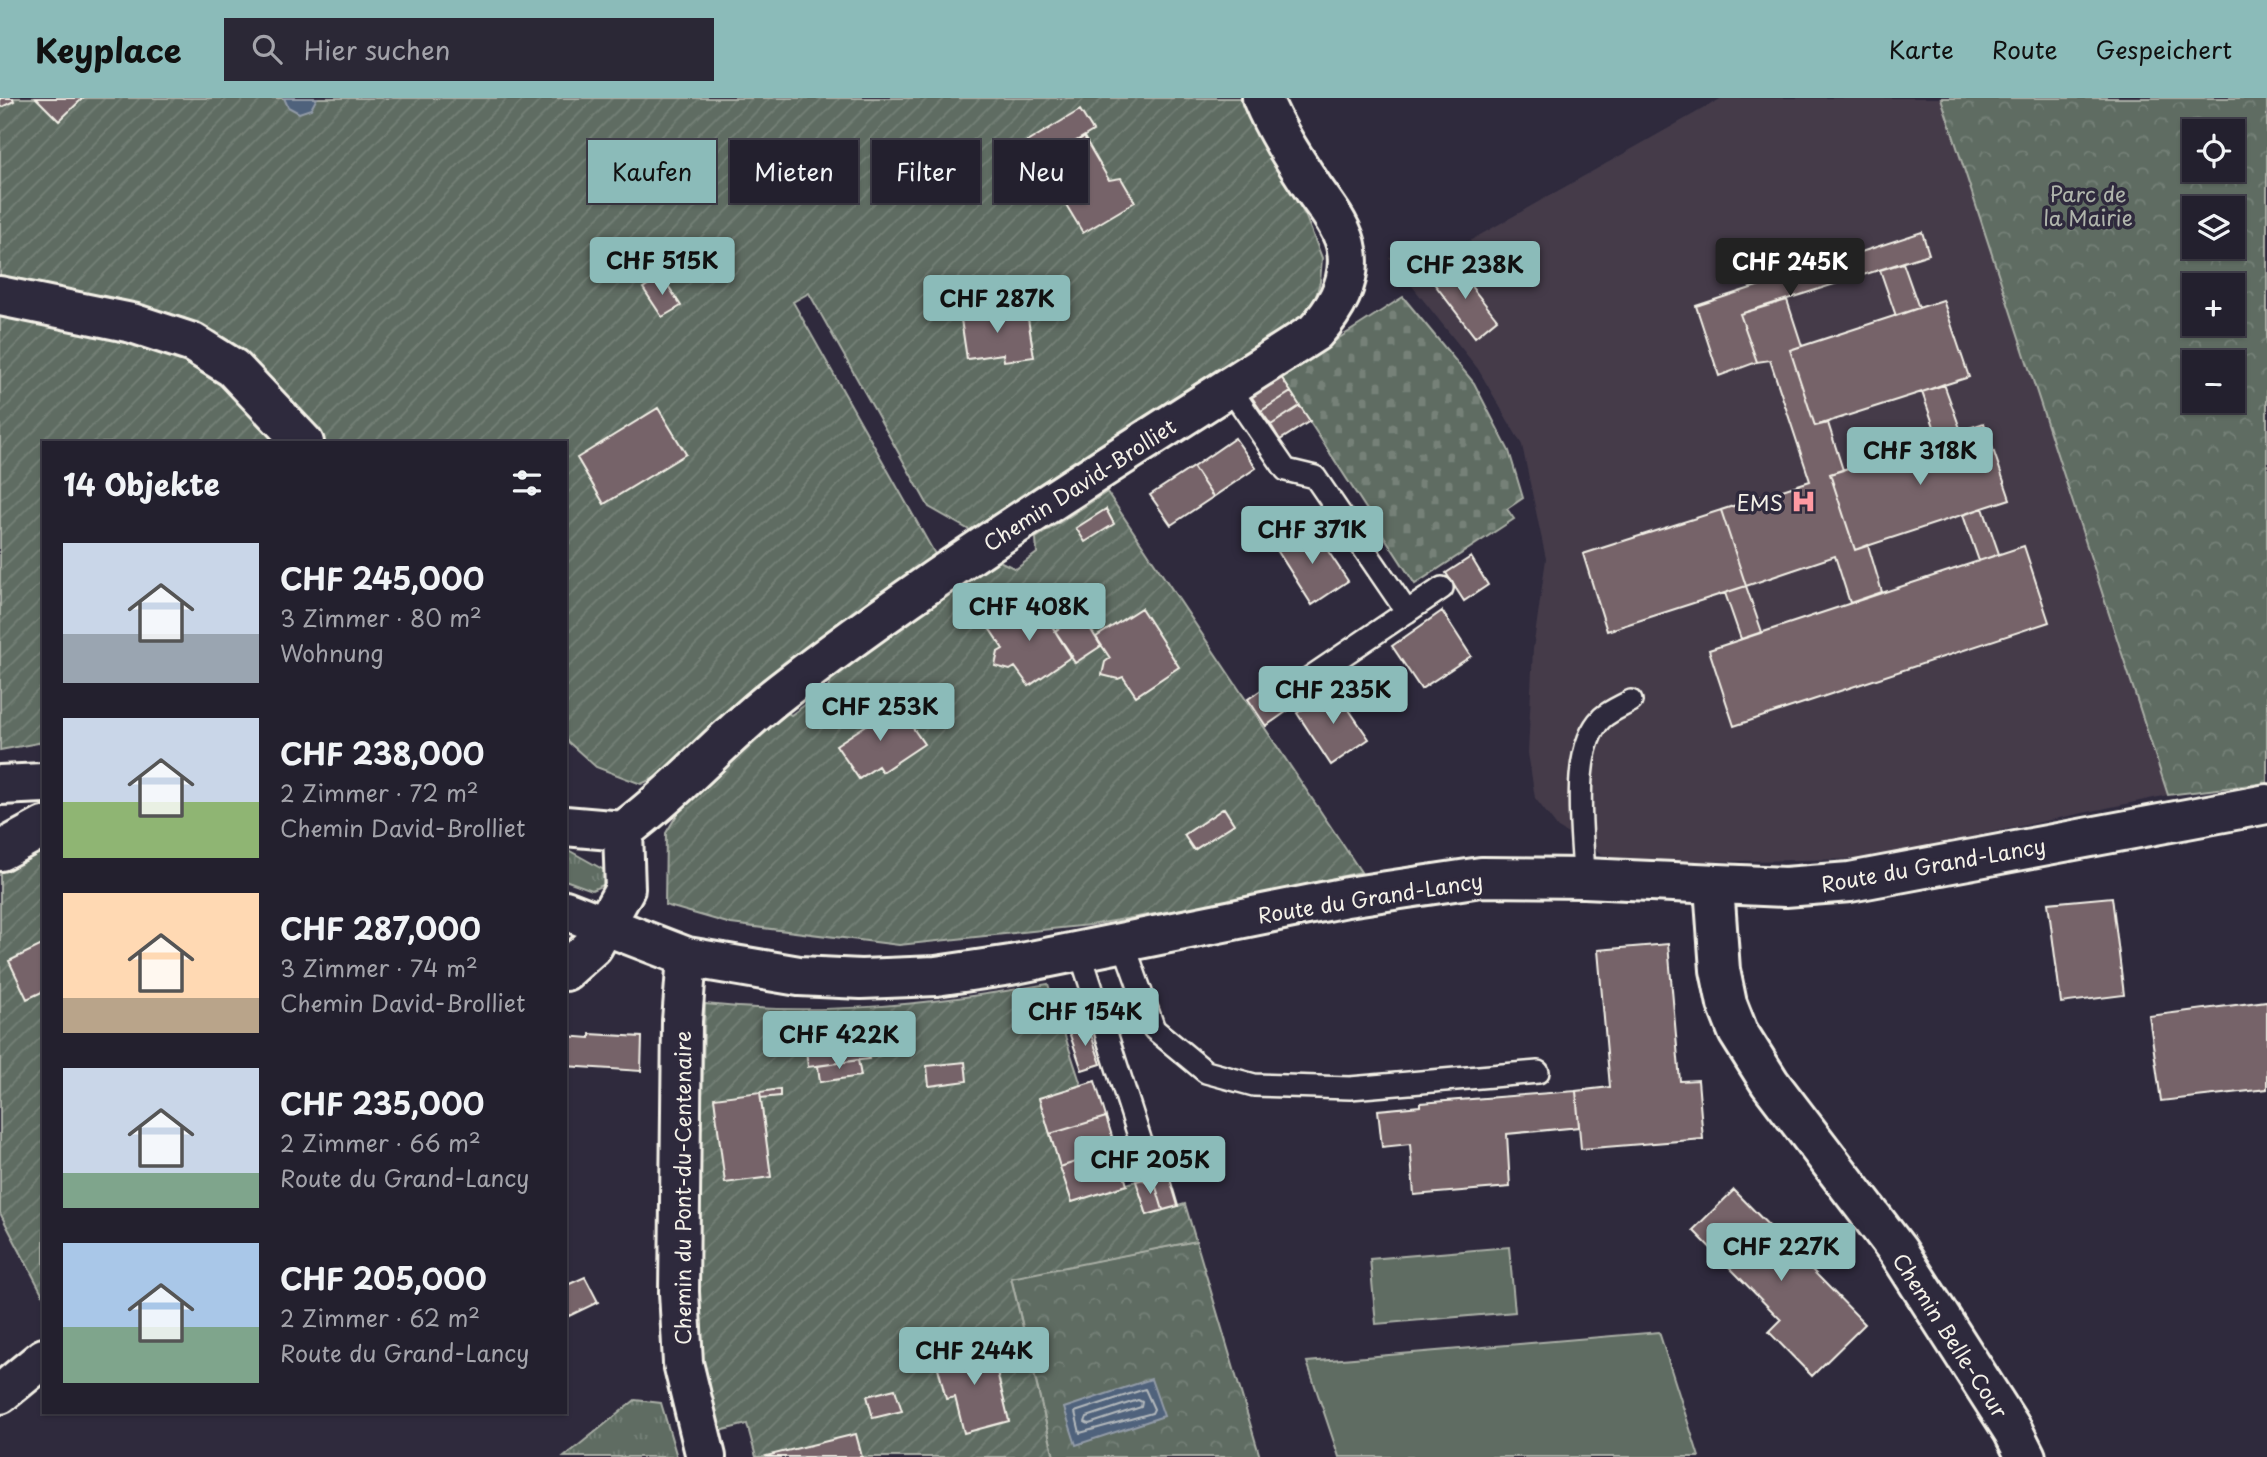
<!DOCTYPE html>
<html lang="de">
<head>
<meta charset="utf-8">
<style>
	:root { --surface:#23202e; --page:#2b2836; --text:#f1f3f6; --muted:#a3a3aa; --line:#403e4a; --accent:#8bbbb9 }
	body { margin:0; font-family:"Playpen Sans",sans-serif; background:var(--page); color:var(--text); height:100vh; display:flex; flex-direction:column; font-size:26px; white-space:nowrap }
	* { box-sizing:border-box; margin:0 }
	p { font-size:23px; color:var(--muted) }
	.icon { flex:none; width:38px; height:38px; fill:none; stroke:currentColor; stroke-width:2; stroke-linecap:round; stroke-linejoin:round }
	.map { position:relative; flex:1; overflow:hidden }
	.details { position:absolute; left:42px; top:343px; width:525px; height:973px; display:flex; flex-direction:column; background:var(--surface); border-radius:0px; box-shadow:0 2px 5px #0004,0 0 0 2px var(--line) }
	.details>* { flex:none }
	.guide { position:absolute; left:588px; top:42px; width:665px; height:63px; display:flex; gap:14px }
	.fabs { position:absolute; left:2182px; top:21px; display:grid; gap:14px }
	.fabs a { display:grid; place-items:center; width:63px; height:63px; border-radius:0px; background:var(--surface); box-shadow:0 2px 5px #0004,0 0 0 2px var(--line); font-size:35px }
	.price { position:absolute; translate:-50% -60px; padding:0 16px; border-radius:7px; background:var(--accent); color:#111; font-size:23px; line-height:46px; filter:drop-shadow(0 2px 4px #0008) }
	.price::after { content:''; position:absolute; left:50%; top:42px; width:21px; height:16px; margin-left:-10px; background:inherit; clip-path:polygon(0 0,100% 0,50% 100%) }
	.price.on { background:#222; color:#fff }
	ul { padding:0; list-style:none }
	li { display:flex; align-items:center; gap:21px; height:175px; padding:0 21px }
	li span { display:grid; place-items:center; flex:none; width:196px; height:140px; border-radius:0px; color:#555 }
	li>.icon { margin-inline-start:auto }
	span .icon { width:84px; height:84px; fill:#fffc; stroke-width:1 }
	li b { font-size:30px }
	h2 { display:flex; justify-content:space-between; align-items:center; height:84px; padding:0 21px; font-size:30px }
	.tag { padding:0 24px; border-radius:0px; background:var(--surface); box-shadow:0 2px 5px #0004,0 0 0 2px var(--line); font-size:24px; line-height:63px }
	.tag.on { background:var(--accent); color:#111 }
	header { display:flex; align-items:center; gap:42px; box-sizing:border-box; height:98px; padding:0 35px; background:var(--accent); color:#111 }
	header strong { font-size:33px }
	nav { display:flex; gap:38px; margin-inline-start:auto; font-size:24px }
	.search { width:490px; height:63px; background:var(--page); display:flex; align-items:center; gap:18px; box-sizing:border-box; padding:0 24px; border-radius:0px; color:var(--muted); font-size:26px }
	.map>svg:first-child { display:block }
	.built { fill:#443b4a }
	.grass { fill:url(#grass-tufts); stroke:#a9aea5; stroke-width:2 }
	.forest { fill:url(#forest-crowns); stroke:#a9aea5; stroke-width:2; fill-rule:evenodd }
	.cemetery { fill:url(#cemetery-stones); stroke:#a9aea5; stroke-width:2 }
	.garden { fill:url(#garden-furrows); stroke:#a9aea5; stroke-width:2 }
	.pitch { fill:#5e6c62; stroke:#a9aea5; stroke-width:2 }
	.water { fill:#50627b; stroke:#929ba7; stroke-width:2 }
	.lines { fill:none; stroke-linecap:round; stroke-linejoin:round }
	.shore { stroke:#b2b8bc; stroke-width:2 }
	.building { fill:#766369; stroke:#f4f1e8; stroke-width:2 }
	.lane-casing { stroke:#f4f1e8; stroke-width:26 }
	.street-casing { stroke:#f4f1e8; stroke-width:44 }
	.secondary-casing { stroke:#f4f1e8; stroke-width:44 }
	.lane { stroke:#2f2a3d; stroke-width:21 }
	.street { stroke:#2f2a3d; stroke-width:38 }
	.secondary { stroke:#2f2a3d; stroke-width:38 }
	.labels { text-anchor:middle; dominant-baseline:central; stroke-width:7; stroke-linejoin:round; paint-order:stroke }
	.park-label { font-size:21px; fill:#b0b5ac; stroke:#2f2a3d }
	.street-label { font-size:21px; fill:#f4f1e8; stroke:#2f2a3d }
	.poi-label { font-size:21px; fill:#f4f1e8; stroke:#2f2a3d; text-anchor:end }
</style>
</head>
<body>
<header>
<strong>Keyplace</strong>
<div class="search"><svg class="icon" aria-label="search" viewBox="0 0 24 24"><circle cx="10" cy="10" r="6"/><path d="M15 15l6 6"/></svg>Hier suchen</div>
<nav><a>Karte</a><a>Route</a><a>Gespeichert</a></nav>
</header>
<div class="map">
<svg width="2267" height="1359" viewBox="0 0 2267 1359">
	<defs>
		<pattern id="grass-tufts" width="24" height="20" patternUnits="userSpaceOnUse" patternTransform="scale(1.75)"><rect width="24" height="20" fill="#5e6c62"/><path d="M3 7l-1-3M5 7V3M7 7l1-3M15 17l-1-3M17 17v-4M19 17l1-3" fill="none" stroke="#768178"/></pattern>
		<pattern id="forest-crowns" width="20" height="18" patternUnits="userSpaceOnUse" patternTransform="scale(1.75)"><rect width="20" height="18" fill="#5e6c62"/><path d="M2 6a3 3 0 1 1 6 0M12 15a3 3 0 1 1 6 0" fill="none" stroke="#768178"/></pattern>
		<pattern id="cemetery-stones" width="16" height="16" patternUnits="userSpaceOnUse" patternTransform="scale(1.75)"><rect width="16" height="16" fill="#5e6c62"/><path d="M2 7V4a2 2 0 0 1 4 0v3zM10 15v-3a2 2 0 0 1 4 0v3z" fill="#768178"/></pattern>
		<pattern id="garden-furrows" width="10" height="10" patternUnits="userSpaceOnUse" patternTransform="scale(1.75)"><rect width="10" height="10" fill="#5e6c62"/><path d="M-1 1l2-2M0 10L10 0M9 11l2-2" fill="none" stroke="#768178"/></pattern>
	</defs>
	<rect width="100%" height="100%" fill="#2f2a3d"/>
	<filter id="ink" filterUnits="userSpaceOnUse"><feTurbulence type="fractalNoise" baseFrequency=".0143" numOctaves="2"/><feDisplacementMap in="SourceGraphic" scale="14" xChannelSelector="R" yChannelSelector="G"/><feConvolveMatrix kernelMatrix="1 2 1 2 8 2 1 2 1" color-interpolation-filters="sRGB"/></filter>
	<g filter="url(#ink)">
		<path class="built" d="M 1722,0 L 1941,0 L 2168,697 L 1866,761 L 1617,765 L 1558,730 L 1535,700 L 1528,655 L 1533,551 L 1546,461 L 1522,347 L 1478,271 L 1389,159 L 1464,146 Z"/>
		<path class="grass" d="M 570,753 L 604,772 L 603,787 L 592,792 L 565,782 L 565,754 Z
			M 635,1302 L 661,1305 L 677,1359 L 564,1359 Z"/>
		<path class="forest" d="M 1941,0 L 2267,0 L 2267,685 L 2168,697 ZM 2194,33 L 2233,33 L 2233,72 L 2194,72 ZM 2194,110 L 2233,110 L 2233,149 L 2194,149 ZM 2194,187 L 2233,187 L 2233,226 L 2194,226 ZM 2194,264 L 2233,264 L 2233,303 L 2194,303 Z
			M 1196,1143 L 1260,1359 L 1054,1359 L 1011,1179 Z"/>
		<path class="cemetery" d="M 1403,199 L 1474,285 L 1509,353 L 1523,400 L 1507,411 L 1514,421 L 1415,486 L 1280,278 Z"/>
		<path class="garden" d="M 0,0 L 1240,0 L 1306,119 L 1322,160 L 1320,184 L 1312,212 L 1255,262 L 980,438 L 929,409 L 809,195 L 793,204 L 936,458 L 684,667 L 641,686 L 596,669 L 565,641 L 565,345 L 317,345 L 288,306 L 216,234 L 73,197 L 0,185 Z
			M 0,213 L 124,234 L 219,274 L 282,345 L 44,345 L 44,644 L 0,652 Z
			M 1107,394 L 1361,774 L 1236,802 L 1090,827 L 899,847 L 731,826 L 665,807 L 666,735 L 689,697 L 783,612 L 791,617 L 828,590 L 838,564 L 995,461 L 1016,471 L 1037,455 L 1036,440 Z
			M 44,744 L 44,1199 L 0,1115 L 0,767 Z
			M 1048,886 L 1081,987 L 1039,1001 L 1072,1104 L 1136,1083 L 1147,1117 L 1185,1106 L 1196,1143 L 1011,1180 L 1054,1359 L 756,1359 L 747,1326 L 715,1334 L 694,1242 L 705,906 C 820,919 933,906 1048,886 Z"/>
		<path class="pitch" d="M 1509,1149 L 1515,1214 L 1376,1226 L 1370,1161 Z
			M 1659,1234 L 1699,1359 L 1339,1359 L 1307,1264 Z"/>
		<path class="water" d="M 284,0 L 317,0 L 311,11 L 299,15 L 288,9 Z
			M 1151,1281 L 1164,1318 L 1076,1347 L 1064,1310 Z"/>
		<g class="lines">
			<path class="shore" d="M 1145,1291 L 1154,1311 L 1152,1315 L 1080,1335 L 1075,1314 Z
				M 1138,1302 L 1142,1304 L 1141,1309 L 1089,1326 L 1085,1324 L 1087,1319 Z"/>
		</g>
		<path class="building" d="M 0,0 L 13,0 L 14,3 L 0,10 Z
			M 36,0 L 83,0 L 59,23 Z
			M 1080,12 L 1093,33 L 1032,69 L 1020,48 Z
			M 1084,39 L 1109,82 L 1121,80 L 1135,104 L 1083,135 L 1041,65 Z
			M 1922,134 L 1929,156 L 1740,216 L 1757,264 L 1719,278 L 1696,208 Z
			M 1903,165 L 1919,210 L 1896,218 L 1880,172 Z
			M 1455,168 L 1497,221 L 1475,239 L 1433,184 Z
			M 662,178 L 681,208 L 662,219 L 643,190 Z
			M 1787,202 L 1802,248 L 1790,252 L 1815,328 L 1828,325 L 1843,372 L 1830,376 L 1855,452 L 1868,447 L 1882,494 L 1850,505 L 1835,458 L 1746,488 L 1721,412 L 1810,383 L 1770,262 L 1757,264 L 1740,216 Z
			M 1943,202 L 1969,279 L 1815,328 L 1790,252 Z
			M 989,212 L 990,219 L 1027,214 L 1034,259 L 1004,263 L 1003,256 L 967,261 L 960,215 Z
			M 1281,279 L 1291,294 L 1261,313 L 1251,298 Z
			M 1944,286 L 1961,333 L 1938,340 L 1922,294 Z
			M 1291,294 L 1300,308 L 1271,327 L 1261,313 Z
			M 1300,308 L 1310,323 L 1280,342 L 1271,327 Z
			M 658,310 L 686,356 L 604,406 L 577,360 Z
			M 1984,325 L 2010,401 L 1855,452 L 1830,376 Z
			M 1235,340 L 1256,370 L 1213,399 L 1193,369 Z
			M 1193,369 L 1213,399 L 1171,427 L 1150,397 Z
			M 1983,410 L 1999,456 L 1979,463 L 1963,417 Z
			M 1106,411 L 1114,426 L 1085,444 L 1076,430 Z
			M 1721,412 L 1746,488 L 1607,533 L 1583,456 Z
			M 1312,429 L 1348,483 L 1312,507 L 1277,452 Z
			M 2024,448 L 2049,524 L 1734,628 L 1709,552 Z
			M 1471,459 L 1488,487 L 1464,503 L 1446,475 Z
			M 1746,488 L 1762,534 L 1741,541 L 1725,495 Z
			M 1033,500 L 1072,558 L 1029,588 L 1015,569 L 1010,572 L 995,568 L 998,554 L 1003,551 L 989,530 Z
			M 1141,510 L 1179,569 L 1136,598 L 1123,579 L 1118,581 L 1102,577 L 1105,564 L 1110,560 L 1096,539 Z
			M 1442,513 L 1471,558 L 1421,591 L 1392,548 Z
			M 1081,516 L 1101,548 L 1075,565 L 1055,533 Z
			M 1276,582 L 1293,609 L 1266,628 L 1248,601 Z
			M 1334,590 L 1369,641 L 1331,667 L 1297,615 Z
			M 897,607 L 924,646 L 882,674 L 878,668 L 859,681 L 836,647 Z
			M 1224,710 L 1234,726 L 1194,752 L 1184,737 Z
			M 2112,799 L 2124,897 L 2061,905 L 2048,805 Z
			M 44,846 L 44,893 L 27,901 L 9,863 Z
			M 1668,846 L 1680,983 L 1698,982 L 1703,1041 L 1581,1051 L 1576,993 L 1610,989 L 1598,852 Z
			M 2267,903 L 2267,991 L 2161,1003 L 2149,918 Z
			M 898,922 L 903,954 L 868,959 L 864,927 Z
			M 864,925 L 869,961 L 808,969 L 804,934 Z
			M 1088,928 L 1101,966 L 1082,972 L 1069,934 Z
			M 590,936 L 642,939 L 641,973 L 565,968 L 565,938 L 590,940 Z
			M 858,962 L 861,978 L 820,984 L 818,968 Z
			M 965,964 L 967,983 L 929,988 L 927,968 Z
			M 1095,983 L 1106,1019 L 1050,1036 L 1039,1000 Z
			M 780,991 L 780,998 L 761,1000 L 760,994 Z
			M 1576,993 L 1579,1029 L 1507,1036 L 1510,1089 L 1414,1097 L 1410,1046 L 1382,1049 L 1378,1012 L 1420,1008 L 1420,1005 Z
			M 760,994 L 771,1079 L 725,1085 L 714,1000 Z
			M 1106,1019 L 1116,1051 L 1060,1069 L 1050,1036 Z
			M 1116,1051 L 1127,1087 L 1072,1104 L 1060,1069 Z
			M 1168,1074 L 1178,1108 L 1163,1112 L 1153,1079 Z
			M 1153,1079 L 1163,1112 L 1147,1117 L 1136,1083 Z
			M 1734,1092 L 1865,1226 L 1812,1278 L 1769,1234 L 1781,1222 L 1693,1132 Z
			M 585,1179 L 598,1204 L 565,1220 L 565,1188 Z
			M 990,1245 L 1009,1323 L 964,1335 L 955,1299 L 946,1301 L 935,1258 Z
			M 895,1291 L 902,1313 L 873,1320 L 867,1298 Z
			M 856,1336 L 862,1359 L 767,1359 L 766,1358 Z"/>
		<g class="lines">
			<defs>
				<path id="lane" d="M 1229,289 L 1286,372 L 1315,379 L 1407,514
					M 1305,583 L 1442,490
					M 1584,780 C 1583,736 1569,652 1602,620 C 1610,613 1622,608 1631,603
					M 1123,844 L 1154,931 L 1206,974 L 1254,987 L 1350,990 L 1538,974
					M 1080,854 L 1150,1072"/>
				<path id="street" d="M 0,198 L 132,225 L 193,245 L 233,270 L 304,345
					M 565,728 L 623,733
					M 623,733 C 680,691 726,636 782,593 C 951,462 1135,350 1315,234 C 1335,212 1352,183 1347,152 C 1344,130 1325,108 1313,90 C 1294,61 1275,32 1262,0
					M 0,753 L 44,729
					M 1714,788 L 1720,872 L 1727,906 L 1738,934 L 1770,985 L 1898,1153 L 2013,1333 L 2026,1359
					M 565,873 L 593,848 L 625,791 L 623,733
					M 0,1296 L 44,1260"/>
				<path id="secondary" d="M 0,687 L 44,685
					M 565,812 L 687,859 L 799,878 L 861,881 L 936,878 L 1011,867 L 1347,799 L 1481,779 L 1584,780 L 1785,789 L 1850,784 L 2267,706
					M 687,859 L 682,923 L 679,1194 L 683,1265 L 706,1359"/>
			</defs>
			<use href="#lane" class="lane-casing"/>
			<use href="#street" class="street-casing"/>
			<use href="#secondary" class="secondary-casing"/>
			<use href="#lane" class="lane"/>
			<use href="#street" class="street"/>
			<use href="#secondary" class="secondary"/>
		</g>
	</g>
	<defs>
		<symbol id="hospital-bare" viewBox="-9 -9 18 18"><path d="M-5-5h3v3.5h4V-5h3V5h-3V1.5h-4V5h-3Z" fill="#ff9aa2" stroke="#2f2a3d" stroke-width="2.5" paint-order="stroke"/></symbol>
	</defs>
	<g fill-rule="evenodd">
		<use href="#hospital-bare" x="1786" y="386" width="35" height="35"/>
	</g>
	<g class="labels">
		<g class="park-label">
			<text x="2088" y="95">Parc de<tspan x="2088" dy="24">la Mairie</tspan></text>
		</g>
		<g class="street-label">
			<text transform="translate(1079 386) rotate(-33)">Chemin David-Brolliet</text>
			<text transform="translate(1933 766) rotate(-10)">Route du Grand-Lancy</text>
			<text transform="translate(1370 799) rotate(-9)">Route du Grand-Lancy</text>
			<text transform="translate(682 1090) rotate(-90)">Chemin du Pont-du-Centenaire</text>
			<text transform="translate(1951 1237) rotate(57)">Chemin Belle-Cour</text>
		</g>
		<g class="poi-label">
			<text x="1783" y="404">EMS</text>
		</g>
	</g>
</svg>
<div class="fabs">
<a><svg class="icon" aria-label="locate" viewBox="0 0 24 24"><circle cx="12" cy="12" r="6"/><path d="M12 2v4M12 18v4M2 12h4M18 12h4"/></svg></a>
<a><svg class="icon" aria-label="layers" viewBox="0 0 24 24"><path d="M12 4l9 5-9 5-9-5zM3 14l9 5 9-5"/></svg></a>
<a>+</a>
<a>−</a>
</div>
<b class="price" style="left:662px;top:199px">CHF 515K</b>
<b class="price on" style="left:1790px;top:200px">CHF 245K</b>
<b class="price" style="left:1465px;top:203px">CHF 238K</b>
<b class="price" style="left:997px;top:237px">CHF 287K</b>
<b class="price" style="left:1920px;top:389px">CHF 318K</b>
<b class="price" style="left:1312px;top:468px">CHF 371K</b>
<b class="price" style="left:1029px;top:545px">CHF 408K</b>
<b class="price" style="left:1333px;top:628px">CHF 235K</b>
<b class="price" style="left:880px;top:645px">CHF 253K</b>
<b class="price" style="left:1085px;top:950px">CHF 154K</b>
<b class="price" style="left:839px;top:973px">CHF 422K</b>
<b class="price" style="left:1150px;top:1098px">CHF 205K</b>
<b class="price" style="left:1781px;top:1185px">CHF 227K</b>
<b class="price" style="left:974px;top:1289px">CHF 244K</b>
<div class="guide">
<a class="tag on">Kaufen</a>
<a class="tag">Mieten</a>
<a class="tag">Filter</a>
<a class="tag">Neu</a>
</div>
<section class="details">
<h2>14 Objekte<svg class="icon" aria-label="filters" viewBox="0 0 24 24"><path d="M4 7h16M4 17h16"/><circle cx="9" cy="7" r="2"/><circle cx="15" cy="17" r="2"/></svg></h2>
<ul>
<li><span style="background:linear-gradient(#c9d6e8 65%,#9aa5b1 0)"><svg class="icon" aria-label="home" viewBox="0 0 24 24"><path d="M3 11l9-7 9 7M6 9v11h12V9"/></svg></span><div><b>CHF 245,000</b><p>3 Zimmer · 80 m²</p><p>Wohnung</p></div></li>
<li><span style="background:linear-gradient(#c9d6e8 60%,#8fb573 0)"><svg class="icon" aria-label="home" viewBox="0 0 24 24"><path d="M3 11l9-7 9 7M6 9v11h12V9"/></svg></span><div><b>CHF 238,000</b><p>2 Zimmer · 72 m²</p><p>Chemin David-Brolliet</p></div></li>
<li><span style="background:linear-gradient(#ffd9b3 75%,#b9a48a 0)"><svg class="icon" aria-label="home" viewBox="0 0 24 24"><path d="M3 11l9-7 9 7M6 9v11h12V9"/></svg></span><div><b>CHF 287,000</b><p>3 Zimmer · 74 m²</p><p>Chemin David-Brolliet</p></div></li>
<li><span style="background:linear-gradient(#c9d6e8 75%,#7fa58c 0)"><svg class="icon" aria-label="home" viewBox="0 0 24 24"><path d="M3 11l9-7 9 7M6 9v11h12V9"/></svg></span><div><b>CHF 235,000</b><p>2 Zimmer · 66 m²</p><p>Route du Grand-Lancy</p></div></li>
<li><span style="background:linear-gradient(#a9c7e8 60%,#7fa58c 0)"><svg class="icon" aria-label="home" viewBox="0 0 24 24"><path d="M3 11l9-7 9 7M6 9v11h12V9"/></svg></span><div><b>CHF 205,000</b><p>2 Zimmer · 62 m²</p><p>Route du Grand-Lancy</p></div></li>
</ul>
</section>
</div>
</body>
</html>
